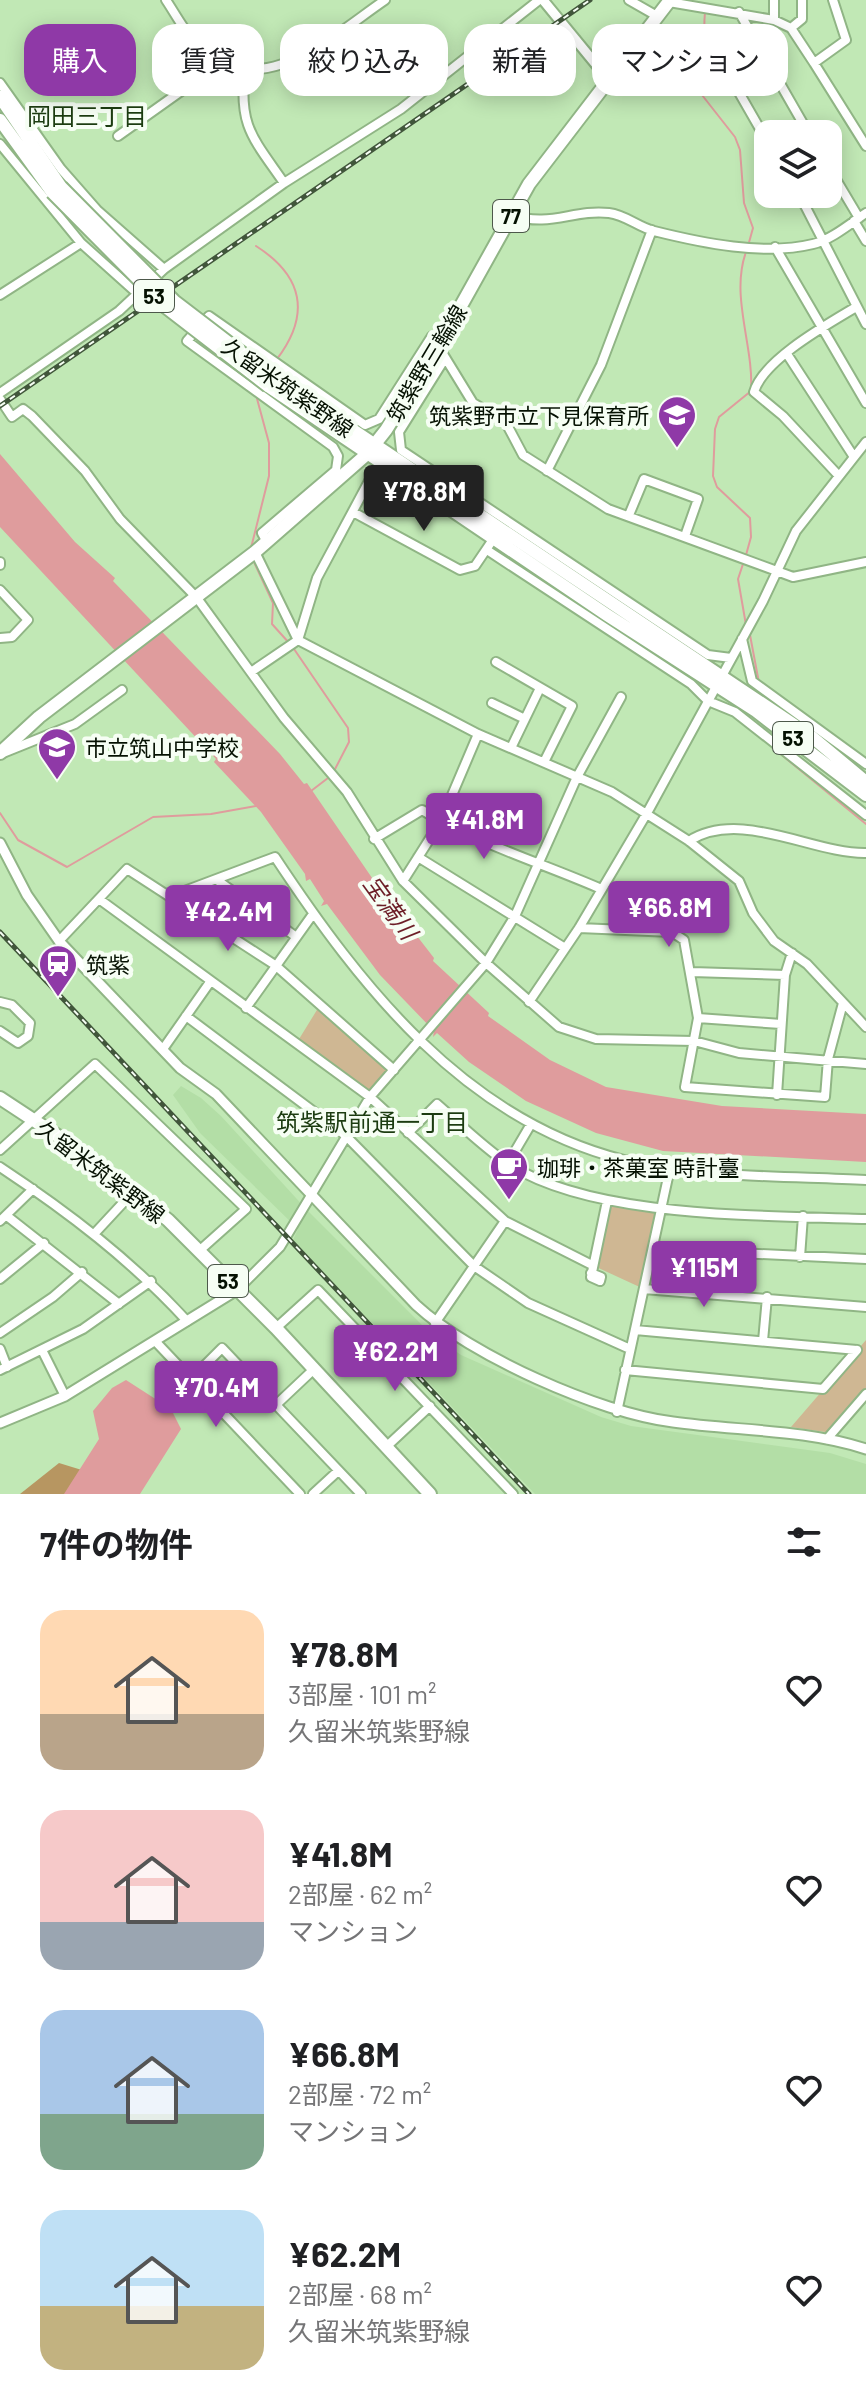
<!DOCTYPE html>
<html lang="ja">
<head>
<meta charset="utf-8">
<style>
	:root { --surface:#fff; --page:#f2f2f2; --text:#202124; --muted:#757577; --accent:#8f39a7 }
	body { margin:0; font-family:Barlow,"Noto Sans JP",sans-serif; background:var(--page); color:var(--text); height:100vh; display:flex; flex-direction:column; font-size:30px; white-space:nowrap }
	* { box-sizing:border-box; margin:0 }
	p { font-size:26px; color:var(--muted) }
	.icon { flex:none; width:44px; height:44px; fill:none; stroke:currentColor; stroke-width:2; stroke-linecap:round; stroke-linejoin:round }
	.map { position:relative; height:1494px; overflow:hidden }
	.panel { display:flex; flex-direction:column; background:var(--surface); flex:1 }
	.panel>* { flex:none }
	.banner { position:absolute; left:24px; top:24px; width:818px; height:72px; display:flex; gap:16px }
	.tools { position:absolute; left:754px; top:120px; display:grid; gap:16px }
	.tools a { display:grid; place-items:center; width:88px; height:88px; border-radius:16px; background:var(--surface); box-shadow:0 4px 20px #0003; font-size:40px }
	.price { position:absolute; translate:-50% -68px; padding:0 18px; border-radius:8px; background:var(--accent); color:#fff; font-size:26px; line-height:52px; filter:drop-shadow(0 2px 4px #0008) }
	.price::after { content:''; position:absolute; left:50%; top:48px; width:24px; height:18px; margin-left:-12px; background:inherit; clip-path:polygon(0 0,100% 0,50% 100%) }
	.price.current { background:#222; color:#fff }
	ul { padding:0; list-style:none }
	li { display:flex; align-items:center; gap:24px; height:200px; padding:0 40px }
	li span { display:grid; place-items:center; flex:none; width:224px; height:160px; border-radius:24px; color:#555 }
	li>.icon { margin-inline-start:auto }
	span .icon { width:96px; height:96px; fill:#fffc; stroke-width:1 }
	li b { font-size:34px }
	h2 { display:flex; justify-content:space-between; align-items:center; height:96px; padding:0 40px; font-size:34px }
	.tag { padding:0 28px; border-radius:24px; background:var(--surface); box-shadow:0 4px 20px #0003; font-size:28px; line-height:72px }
	.tag.current { background:var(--accent); color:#fff }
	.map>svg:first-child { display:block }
	.built { fill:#b3dea6 }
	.green { fill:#cfb793 }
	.forest { fill:#b79661 }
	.water { fill:#df9c9d }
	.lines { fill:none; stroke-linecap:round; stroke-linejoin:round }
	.stream { stroke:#df9c9d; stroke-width:2 }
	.minor-casing { stroke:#90b585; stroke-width:12 }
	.tertiary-casing { stroke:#90b585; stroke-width:13 }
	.primary-casing { stroke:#90b585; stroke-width:16 }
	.minor { stroke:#fff; stroke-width:8 }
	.tertiary { stroke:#fff; stroke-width:9 }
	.primary { stroke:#fff; stroke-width:12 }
	.rail-casing { stroke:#41563b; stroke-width:5 }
	.rail { stroke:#f6fef4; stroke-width:2; stroke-dasharray:6; stroke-linecap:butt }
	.primary-bridge-casing { stroke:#90b585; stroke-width:16; stroke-linecap:butt }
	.primary-bridge { stroke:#fff; stroke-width:12 }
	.labels { text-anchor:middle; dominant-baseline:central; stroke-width:8; stroke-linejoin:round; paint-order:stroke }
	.shield { fill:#f6fef4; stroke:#4d584b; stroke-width:2 }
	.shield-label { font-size:20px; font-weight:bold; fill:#051102 }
	.street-label { font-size:22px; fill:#051102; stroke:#f6fef4 }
	.poi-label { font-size:22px; fill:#051102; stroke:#f6fef4; text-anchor:start }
	.neighbourhood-label { font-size:24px; fill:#1c3c11; stroke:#f6fef4 }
	.water-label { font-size:24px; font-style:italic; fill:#6c1d26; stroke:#f6fef4 }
</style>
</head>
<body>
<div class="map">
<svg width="866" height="1494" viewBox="0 0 866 1494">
	<rect width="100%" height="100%" fill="#c1e8b5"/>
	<path class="built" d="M 181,1086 L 201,1098 L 221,1116 L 306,1209 L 428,1331 L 461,1355 L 601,1417 L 631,1426 L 830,1453 L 866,1464 L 866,1494 L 535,1494 L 293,1240 L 298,1229 L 200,1133 L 173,1095 Z"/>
	<path class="green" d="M 320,1005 L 394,1070 L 370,1097 L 296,1044 Z
		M 607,1201 L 661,1208 L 644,1289 L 592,1265 Z
		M 866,1340 L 866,1395 L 832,1433 L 791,1427 Z"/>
	<path class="forest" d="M 59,1463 L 85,1471 L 88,1494 L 20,1494 Z"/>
	<path class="water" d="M 0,454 L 75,542 L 115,578 L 113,581 L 280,754 L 304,784 L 307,783 L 407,929 L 410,927 L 434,958 L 433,961 L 489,1013 L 488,1016 L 550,1060 L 606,1087 L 722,1106 L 866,1114 L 866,1162 L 663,1151 L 596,1133 L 526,1101 L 469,1062 L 437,1033 L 433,1037 L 434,1031 L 380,975 L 327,904 L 321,906 L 324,901 L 310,879 L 306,881 L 305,874 L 261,812 L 214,762 L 216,759 L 0,527 Z
		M 126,1380 L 171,1409 L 181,1429 L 140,1494 L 64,1494 L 99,1439 L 93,1411 L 112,1388 Z"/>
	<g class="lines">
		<path class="stream" d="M 705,12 C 702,42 709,65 702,95 L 735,137 L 740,150 L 744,203 L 753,228 L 748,246
			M 256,246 C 303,276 311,314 277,359
			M 746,252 C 730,296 754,346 751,391 L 719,417 L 715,429 L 713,476 L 717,487 L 750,518 L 751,537 L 746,555
			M 251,548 L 269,476 L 269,443 L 256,395
			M 744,561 L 738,579 L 746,625
			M 254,562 L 273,603 L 272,624 L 290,644
			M 750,635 L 759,683
			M 294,649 L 348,728 L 349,742 L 333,773
			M 772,747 L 866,824
			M 311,791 L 328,778
			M 0,813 L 18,840 L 67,867 L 153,817 L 211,814 L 256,806"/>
		<defs>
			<path id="minor" d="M 166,0 C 176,15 186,34 198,46 C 260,106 332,36 385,0
				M 629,0 L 657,16
				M 774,0 L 774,20
				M 669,2 L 774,20 L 791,28 L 814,63 L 846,40 L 833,0
				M 739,12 L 809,134
				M 791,28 L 802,19 L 802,0
				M 755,42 L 721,61 L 768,143
				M 814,63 L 866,146
				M 245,69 C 238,126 253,138 284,183
				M 0,83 L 61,169 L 97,210 L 164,269
				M 118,136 L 222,62
				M 0,144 L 81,243 L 138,294
				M 828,166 L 859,218
				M 799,194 L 866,324
				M 512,215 C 550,228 573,209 609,213 C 626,215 638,227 654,231 C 702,243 764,256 813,244 C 831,240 851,223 866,213
				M 854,221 L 866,241
				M 775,247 L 866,403
				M 0,295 L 81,243
				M 787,354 L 854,457
				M 444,360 L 399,432 L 401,450 L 708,655 L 731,658
				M 0,393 L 119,311 L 164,269 L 284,183 L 401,109 L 539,0
				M 0,399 L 12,417 L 23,409 L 32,416 L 85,471 L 120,519 L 197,598 L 284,718 L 347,792 L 403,881 L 486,963 L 559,1027 L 596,1039 L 694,1041 L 739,1053 L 866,1064
				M 547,471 L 601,365 L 652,230
				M 839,476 L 783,416 L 754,392 C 763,360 826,325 856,307
				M 353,512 L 460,570 L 475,566 L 496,535
				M 629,515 L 644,479 L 698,499 L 685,536
				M 267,542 L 262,533 L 336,470 L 338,456 L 333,447 L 187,341 L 209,316 L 365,425 L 379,419 L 432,336 L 473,403 L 506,423 L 523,455 L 608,509 L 793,577 L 866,562
				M 487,550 L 691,684 L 708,701 L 735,712 L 866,815
				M 255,552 L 298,640 L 478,734 L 612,792 L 689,841 L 739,881 L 753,913 L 774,941 L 807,964 L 866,1027
				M 0,562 L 0,565
				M 0,590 L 28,620 L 12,637 L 0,638
				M 742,639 L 752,681 L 866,764
				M 496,662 L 572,706 L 544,762
				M 251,672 L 298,640 L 317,578 L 369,481
				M 492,703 L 525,719
				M 511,748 L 540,688
				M 3,753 L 75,724 L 122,690
				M 374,839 L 422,810 C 478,844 539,862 599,888
				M 689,841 C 740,808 813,854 866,853
				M 418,857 L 565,948
				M 217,880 L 295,936
				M 403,881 L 441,821 L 478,734
				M 171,896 L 275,857 C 361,987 465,1120 624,1160 C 699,1178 789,1176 866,1180
				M 99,899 L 370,1097 L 505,1221 L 592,1265
				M 579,928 L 672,932 L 684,940 L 698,1018 L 685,1087 L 825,1097 L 828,1059 L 843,1003
				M 59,941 L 127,869 L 275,965 L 394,1070
				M 692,972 L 785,975
				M 0,1002 L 12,1005 L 30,1023 L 28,1036 L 18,1043 L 0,1031
				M 529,1002 L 579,928 L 647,813 L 763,601 L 796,531 L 866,442
				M 246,1008 L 313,914
				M 186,1016 L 345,1135 L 474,1266 L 528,1303 L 630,1349
				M 698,1018 L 781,1024
				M 163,1049 L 210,982
				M 777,1095 L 785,975 L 792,953
				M 408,1133 L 437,1104 C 460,1124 482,1146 507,1163 C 592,1219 765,1215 866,1219
				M 0,1150 L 95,1064 L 246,1209 L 199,1251
				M 508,1163 L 531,1124
				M 0,1167 C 68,1212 131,1260 187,1321
				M 7,1216 L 119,1304
				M 0,1221 L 33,1189
				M 95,1233 L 134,1191
				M 653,1249 L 866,1259
				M 800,1257 L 803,1216
				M 591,1273 L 601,1277 L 600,1281 L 591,1277 L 607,1201
				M 0,1279 L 44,1243
				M 644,1289 L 866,1307
				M 237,1290 L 280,1247 L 370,1097 L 486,963 L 515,916 L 577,777 L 621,697
				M 435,1323 L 505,1221
				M 276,1328 L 318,1290 L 513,1494
				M 635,1330 L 857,1350
				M 0,1333 L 53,1297 L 82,1272
				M 763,1341 L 767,1297
				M 156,1342 L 300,1494
				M 0,1349 L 7,1367
				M 42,1350 L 65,1396
				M 0,1370 L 83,1329 L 151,1281
				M 625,1370 L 823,1389 L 857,1350
				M 191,1379 L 222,1348 L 361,1494
				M 278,1403 L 313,1370
				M 617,1412 L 670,1168
				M 827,1439 L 866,1394
				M 386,1447 L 430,1406
				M 313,1494 L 338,1471"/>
			<path id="tertiary" d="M 543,0 L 608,79
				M 0,843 L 27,895 L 59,941 L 180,1068 L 216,1094 L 416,1305 C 470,1355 599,1413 673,1422 C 736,1431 805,1429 866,1449
				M 0,1423 L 65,1396 L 237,1290"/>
			<path id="primary" d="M 0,97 L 61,187
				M 0,120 L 52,192
				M 272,376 L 812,737 L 866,782
				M 268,386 L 607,615 L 756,711 L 866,795
				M 0,753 L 39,717 L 255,552 L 367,454 L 386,430 L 438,347 L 529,184 L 670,0
				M 0,1098 L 79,1150 L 168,1220 L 276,1328 L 430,1494"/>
		</defs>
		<use href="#minor" class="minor-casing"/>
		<use href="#tertiary" class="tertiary-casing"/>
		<use href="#primary" class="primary-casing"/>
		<use href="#minor" class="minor"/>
		<use href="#tertiary" class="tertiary"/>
		<use href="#primary" class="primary"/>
		<defs>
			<path id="rail" d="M 0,406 L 590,0
				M 0,932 L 529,1494"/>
		</defs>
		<use href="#rail" class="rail-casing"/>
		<use href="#rail" class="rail"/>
		<defs>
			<path id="primary-bridge" d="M 61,187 L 174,301 L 272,376
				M 52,192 L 167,308 L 268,386"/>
		</defs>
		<use href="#primary-bridge" class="primary-bridge-casing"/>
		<use href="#primary-bridge" class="primary-bridge"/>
	</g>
	<defs>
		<symbol id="school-pin" viewBox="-11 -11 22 30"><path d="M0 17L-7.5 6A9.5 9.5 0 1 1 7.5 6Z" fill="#8f39a7" stroke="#f6fef4"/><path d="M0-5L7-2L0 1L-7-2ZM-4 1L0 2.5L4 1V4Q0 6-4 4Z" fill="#fff"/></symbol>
		<symbol id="station-pin" viewBox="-11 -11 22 30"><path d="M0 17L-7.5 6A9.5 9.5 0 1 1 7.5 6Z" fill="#8f39a7" stroke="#f6fef4"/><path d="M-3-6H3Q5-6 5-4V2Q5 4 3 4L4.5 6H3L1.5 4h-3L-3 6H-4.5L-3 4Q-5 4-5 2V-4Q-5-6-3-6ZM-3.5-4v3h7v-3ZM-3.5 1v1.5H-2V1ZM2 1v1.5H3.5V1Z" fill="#fff"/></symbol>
		<symbol id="cafe-pin" viewBox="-11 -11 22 30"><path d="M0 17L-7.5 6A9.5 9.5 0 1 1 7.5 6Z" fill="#8f39a7" stroke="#f6fef4"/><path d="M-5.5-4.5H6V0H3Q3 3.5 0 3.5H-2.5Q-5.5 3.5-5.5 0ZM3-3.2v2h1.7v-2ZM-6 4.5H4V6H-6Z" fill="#fff"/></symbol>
	</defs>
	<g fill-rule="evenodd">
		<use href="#school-pin" x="655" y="393" width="44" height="60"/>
		<use href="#school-pin" x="35" y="725" width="44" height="60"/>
		<use href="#station-pin" x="36" y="942" width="44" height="60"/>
		<use href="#cafe-pin" x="487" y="1145" width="44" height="60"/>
	</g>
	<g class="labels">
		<g class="shield">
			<rect x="493" y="200" width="36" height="32" rx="6"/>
			<rect x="134" y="280" width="40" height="32" rx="6"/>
			<rect x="773" y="722" width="40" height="32" rx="6"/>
			<rect x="208" y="1265" width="40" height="32" rx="6"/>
		</g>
		<g class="shield-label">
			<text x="511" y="216">77</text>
			<text x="154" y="296">53</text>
			<text x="793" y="738">53</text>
			<text x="228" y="1281">53</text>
		</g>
		<g class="street-label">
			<text transform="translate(426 363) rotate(-59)">筑紫野三輪線</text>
			<text transform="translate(288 387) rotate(35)">久留米筑紫野線</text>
			<text transform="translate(101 1171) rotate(37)">久留米筑紫野線</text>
		</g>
		<g class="poi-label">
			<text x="649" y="415" text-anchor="end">筑紫野市立下見保育所</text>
			<text x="85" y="747">市立筑山中学校</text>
			<text x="86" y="964">筑紫</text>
			<text x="537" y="1167">珈琲・茶菓室 時計臺</text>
		</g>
		<g class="neighbourhood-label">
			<text x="87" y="115">岡田三丁目</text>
			<text x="372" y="1121">筑紫駅前通一丁目</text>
		</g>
		<g class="water-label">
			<text transform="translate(391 907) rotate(54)">宝満川</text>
		</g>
	</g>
</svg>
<div class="tools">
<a><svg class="icon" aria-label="layers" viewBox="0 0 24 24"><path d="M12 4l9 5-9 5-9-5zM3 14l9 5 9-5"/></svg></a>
</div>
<b class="price current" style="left:424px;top:533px">¥78.8M</b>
<b class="price" style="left:484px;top:861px">¥41.8M</b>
<b class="price" style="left:669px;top:949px">¥66.8M</b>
<b class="price" style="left:228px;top:953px">¥42.4M</b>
<b class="price" style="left:704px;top:1309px">¥115M</b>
<b class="price" style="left:395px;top:1393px">¥62.2M</b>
<b class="price" style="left:216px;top:1429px">¥70.4M</b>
<div class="banner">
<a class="tag current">購入</a>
<a class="tag">賃貸</a>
<a class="tag">絞り込み</a>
<a class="tag">新着</a>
<a class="tag">マンション</a>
</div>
</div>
<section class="panel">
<h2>7件の物件<svg class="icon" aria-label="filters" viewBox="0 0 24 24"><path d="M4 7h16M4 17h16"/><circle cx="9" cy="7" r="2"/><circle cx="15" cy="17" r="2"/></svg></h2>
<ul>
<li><span style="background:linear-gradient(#ffd9b3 65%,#b9a48a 0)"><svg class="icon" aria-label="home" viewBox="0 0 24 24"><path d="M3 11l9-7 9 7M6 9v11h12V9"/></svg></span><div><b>¥78.8M</b><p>3部屋 · 101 m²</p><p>久留米筑紫野線</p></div><svg class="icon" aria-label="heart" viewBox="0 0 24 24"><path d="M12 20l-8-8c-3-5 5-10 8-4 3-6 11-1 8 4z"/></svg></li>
<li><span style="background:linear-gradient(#f6c9c9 70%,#9aa5b1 0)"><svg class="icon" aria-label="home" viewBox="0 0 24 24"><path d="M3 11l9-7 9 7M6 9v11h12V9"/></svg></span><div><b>¥41.8M</b><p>2部屋 · 62 m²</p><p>マンション</p></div><svg class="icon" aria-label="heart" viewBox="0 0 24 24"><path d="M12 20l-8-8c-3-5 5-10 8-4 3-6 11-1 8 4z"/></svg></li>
<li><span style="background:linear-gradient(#a9c7e8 65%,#7fa58c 0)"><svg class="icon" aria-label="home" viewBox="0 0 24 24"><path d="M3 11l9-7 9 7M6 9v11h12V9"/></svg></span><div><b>¥66.8M</b><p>2部屋 · 72 m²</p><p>マンション</p></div><svg class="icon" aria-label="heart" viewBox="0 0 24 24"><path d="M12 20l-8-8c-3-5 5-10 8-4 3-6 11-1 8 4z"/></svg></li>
<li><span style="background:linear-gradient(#bfe0f5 60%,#c2b280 0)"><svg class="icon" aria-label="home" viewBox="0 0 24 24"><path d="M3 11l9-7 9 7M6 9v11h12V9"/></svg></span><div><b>¥62.2M</b><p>2部屋 · 68 m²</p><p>久留米筑紫野線</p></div><svg class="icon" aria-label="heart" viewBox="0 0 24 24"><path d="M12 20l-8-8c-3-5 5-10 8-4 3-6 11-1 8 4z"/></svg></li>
</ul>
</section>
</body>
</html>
